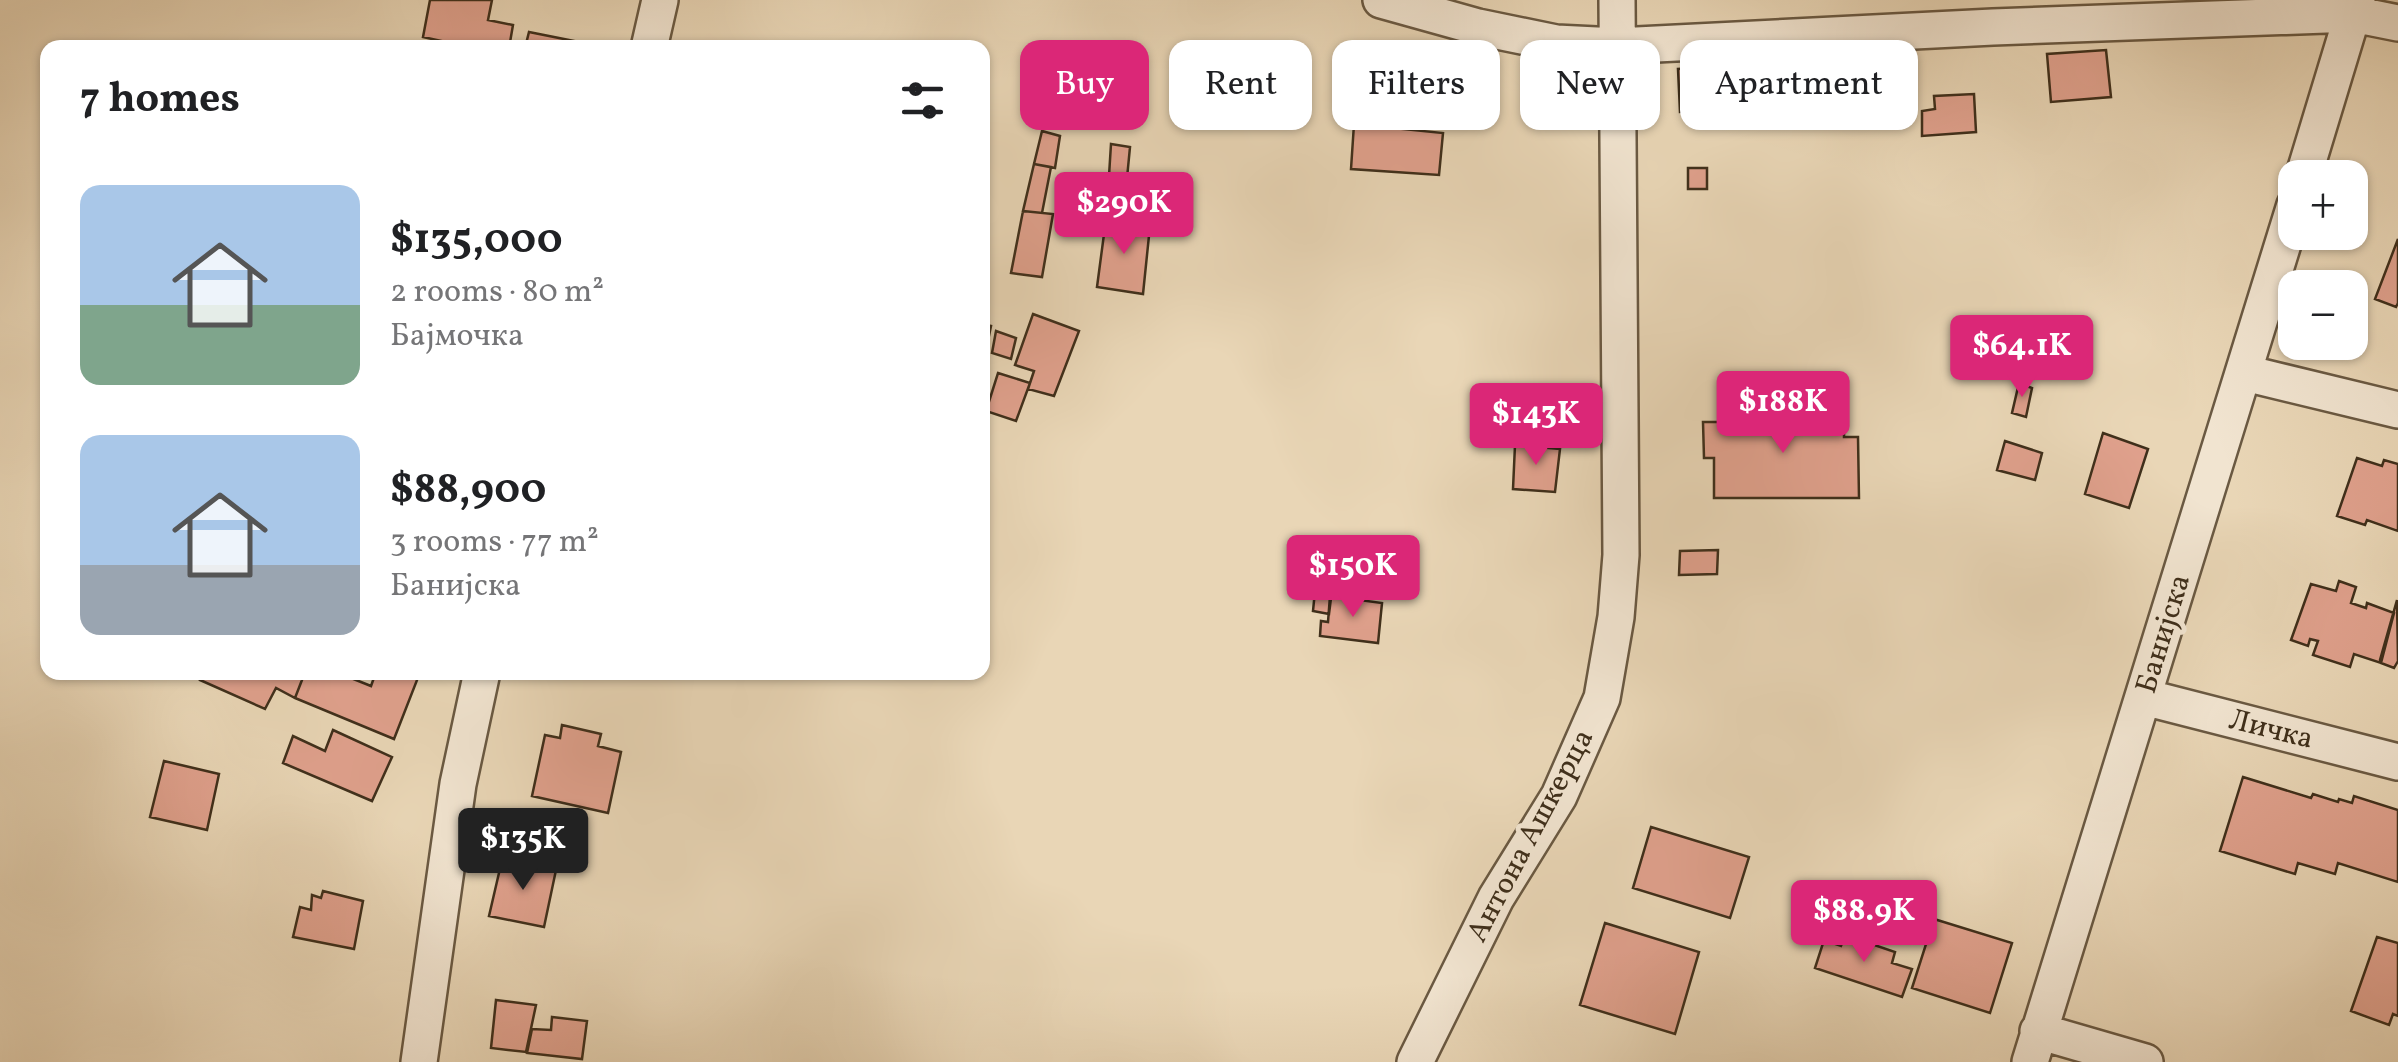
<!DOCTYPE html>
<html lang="en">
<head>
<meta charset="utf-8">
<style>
	:root { --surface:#fff; --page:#f6f6f6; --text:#202124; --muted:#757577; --accent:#db2777 }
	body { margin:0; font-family:Vollkorn,serif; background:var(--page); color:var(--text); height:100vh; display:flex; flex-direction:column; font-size:38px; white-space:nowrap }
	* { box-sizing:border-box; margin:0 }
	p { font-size:32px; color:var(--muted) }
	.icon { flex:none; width:55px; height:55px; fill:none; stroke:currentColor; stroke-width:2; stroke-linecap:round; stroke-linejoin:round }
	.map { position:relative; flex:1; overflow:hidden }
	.details { position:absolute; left:40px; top:40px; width:950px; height:640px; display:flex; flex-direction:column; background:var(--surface); border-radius:20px; box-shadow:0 2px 8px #0004 }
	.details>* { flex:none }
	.banner { position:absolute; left:1020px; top:40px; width:950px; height:90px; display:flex; gap:20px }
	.tools { position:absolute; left:2278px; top:160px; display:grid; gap:20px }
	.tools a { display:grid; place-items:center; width:90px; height:90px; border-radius:20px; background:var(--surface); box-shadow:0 2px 8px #0004; font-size:50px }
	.price { position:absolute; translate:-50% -85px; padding:0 22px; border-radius:10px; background:var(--accent); color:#fff; font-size:32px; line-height:65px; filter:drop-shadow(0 2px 5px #0008) }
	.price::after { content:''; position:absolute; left:50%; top:60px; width:30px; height:22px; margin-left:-15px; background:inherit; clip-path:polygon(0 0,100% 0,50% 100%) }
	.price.active { background:#222; color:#fff }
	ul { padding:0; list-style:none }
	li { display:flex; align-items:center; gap:30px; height:250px; padding:0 40px }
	li span { display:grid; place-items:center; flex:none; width:280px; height:200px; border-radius:20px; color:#555 }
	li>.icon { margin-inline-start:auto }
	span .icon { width:120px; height:120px; fill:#fffc; stroke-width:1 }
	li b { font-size:42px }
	h2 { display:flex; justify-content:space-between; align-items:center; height:120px; padding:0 40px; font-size:42px }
	.pill { padding:0 35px; border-radius:20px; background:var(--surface); box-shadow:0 2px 8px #0004; font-size:35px; line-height:90px }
	.pill.active { background:var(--accent); color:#fff }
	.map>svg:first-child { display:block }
	.building { fill:#e0a18d; stroke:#3f2f1b; stroke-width:2.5 }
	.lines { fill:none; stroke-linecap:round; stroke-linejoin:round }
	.minor-casing { stroke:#6a5942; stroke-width:40 }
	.minor { stroke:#f1e4d0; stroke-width:35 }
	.labels { text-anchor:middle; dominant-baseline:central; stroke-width:10; stroke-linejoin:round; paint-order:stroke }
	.street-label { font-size:30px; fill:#3f2f1b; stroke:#f1e4d0 }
</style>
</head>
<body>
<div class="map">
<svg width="2398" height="1062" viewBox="0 0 2398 1062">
	<rect width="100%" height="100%" fill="#e9d6b6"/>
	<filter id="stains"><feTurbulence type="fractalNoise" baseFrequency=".002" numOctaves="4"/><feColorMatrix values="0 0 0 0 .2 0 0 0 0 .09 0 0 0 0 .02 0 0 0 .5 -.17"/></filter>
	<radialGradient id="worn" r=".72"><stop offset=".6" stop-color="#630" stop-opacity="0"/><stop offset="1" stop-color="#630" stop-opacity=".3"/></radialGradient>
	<path class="building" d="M 430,0 L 492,0 L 488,20 L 513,25 L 509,48 L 455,48 L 455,44 L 423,37 Z
		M 529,32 L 609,48 L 525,48 Z
		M 2106,50 L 2111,97 L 2051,102 L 2047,54 Z
		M 1732,66 L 1735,109 L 1680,112 L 1678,69 Z
		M 1974,94 L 1976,132 L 1922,136 L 1922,111 L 1935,109 L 1934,96 Z
		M 1354,124 L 1443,133 L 1439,175 L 1351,169 Z
		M 1042,131 L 1060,136 L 1055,168 L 1034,164 Z
		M 1111,144 L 1130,147 L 1127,178 L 1109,176 Z
		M 1034,164 L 1051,167 L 1042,213 L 1023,211 Z
		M 1688,168 L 1707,168 L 1707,189 L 1688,189 Z
		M 1144,174 L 1167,178 L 1164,192 L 1142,188 Z
		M 1105,190 L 1126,192 L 1125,203 L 1104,202 Z
		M 1023,211 L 1053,214 L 1042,277 L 1011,273 Z
		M 1106,219 L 1150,226 L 1143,294 L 1097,287 Z
		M 2398,239 L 2398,303 L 2396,307 L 2375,299 Z
		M 1033,314 L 1079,331 L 1054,396 L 1028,389 L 1034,371 L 1015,365 Z
		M 982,324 L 991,326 L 984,360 L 982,360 Z
		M 996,331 L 1016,338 L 1011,359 L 992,353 Z
		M 998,373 L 1030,383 L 1016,421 L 986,411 Z
		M 2019,383 L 2032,388 L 2026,417 L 2012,413 Z
		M 1804,406 L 1804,416 L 1832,416 L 1833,406 L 1833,421 L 1844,422 L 1844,437 L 1858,437 L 1859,498 L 1714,498 L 1714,458 L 1704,458 L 1703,422 L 1751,422 L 1750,407 Z
		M 2103,433 L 2148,449 L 2129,508 L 2085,494 Z
		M 2005,441 L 2042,453 L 2035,480 L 1997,470 Z
		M 1515,445 L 1560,449 L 1555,492 L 1513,489 Z
		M 2357,458 L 2382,466 L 2384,460 L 2398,464 L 2398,531 L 2367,520 L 2365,525 L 2337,516 Z
		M 1718,550 L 1717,574 L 1679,575 L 1680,551 Z
		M 1317,571 L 1334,574 L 1329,614 L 1313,611 Z
		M 2339,581 L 2356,587 L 2351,603 L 2366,608 L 2367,603 L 2394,613 L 2381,663 L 2354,654 L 2350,667 L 2313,655 L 2318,641 L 2310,639 L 2308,646 L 2291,640 L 2311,584 L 2336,591 Z
		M 1330,596 L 1382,603 L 1378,643 L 1320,636 L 1321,621 L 1328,622 Z
		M 2397,600 L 2398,661 L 2394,668 L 2381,663 L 2380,660 Z
		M 203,672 L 288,672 L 302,680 L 295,698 L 276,688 L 265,709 L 200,680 Z
		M 305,672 L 336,672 L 371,686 L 376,672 L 412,672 L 419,675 L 394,739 L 295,698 Z
		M 562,725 L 601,734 L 598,746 L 621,752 L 608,813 L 532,796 L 545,735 L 560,738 Z
		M 333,730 L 392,757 L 372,801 L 283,763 L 293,736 L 325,751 Z
		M 164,761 L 219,774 L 207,830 L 150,817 Z
		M 2243,777 L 2311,798 L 2313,794 L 2338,802 L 2339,799 L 2352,803 L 2354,796 L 2398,810 L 2398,882 L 2338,863 L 2335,874 L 2298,863 L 2295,874 L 2220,851 Z
		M 1651,827 L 1749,857 L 1730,918 L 1633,888 Z
		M 502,860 L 556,870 L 544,927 L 489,916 Z
		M 323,891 L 363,901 L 354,949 L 293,937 L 300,907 L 311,910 L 312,895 L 321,898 Z
		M 1934,919 L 2012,943 L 1990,1013 L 1912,988 Z
		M 1605,923 L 1699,952 L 1675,1034 L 1580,1005 Z
		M 1845,935 L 1895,952 L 1892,963 L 1912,969 L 1902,997 L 1815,968 L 1824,940 L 1841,946 Z
		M 2377,937 L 2398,943 L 2398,1016 L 2393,1014 L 2389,1025 L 2351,1011 Z
		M 496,1000 L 536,1005 L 526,1052 L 491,1048 Z
		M 552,1017 L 587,1021 L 582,1059 L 527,1053 L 532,1029 L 551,1030 Z"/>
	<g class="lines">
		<defs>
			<path id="minor" d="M 1381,0 L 1478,27 L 1556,43 L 1617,46 L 1993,27 L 2353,14 L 2398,23
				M 649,48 L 660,0
				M 2303,178 L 2357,0
				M 2245,373 L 2398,410
				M 2144,697 L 2398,762
				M 2038,1031 L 2145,1062
				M 419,1062 L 458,784 L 482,672
				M 1415,1062 L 1496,898 L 1559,796 L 1602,698 L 1616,617 L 1621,555 L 1617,0
				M 2030,1062 L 2295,205"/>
		</defs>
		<use href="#minor" class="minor-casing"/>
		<use href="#minor" class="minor"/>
	</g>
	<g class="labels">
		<g class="street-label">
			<text transform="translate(2164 634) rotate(-73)">Банијска</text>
			<text transform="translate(2271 730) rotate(14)">Личка</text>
			<text transform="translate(1531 836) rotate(-62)">Антона Ашкерца</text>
		</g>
	</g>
	<rect width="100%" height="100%" filter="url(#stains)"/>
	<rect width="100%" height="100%" fill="url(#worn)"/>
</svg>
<div class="tools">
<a>+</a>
<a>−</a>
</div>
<b class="price" style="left:1124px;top:257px">$290K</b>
<b class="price" style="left:2022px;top:400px">$64.1K</b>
<b class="price" style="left:1783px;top:456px">$188K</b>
<b class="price" style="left:1536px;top:468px">$143K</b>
<b class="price" style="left:1353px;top:620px">$150K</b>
<b class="price active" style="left:523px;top:893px">$135K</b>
<b class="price" style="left:1864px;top:965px">$88.9K</b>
<div class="banner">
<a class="pill active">Buy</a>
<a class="pill">Rent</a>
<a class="pill">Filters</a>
<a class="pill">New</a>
<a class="pill">Apartment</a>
</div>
<section class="details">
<h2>7 homes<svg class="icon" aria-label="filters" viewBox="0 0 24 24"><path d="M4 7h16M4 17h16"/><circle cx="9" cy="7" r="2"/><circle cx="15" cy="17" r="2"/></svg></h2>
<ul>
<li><span style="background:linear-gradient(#a9c7e8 60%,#7fa58c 0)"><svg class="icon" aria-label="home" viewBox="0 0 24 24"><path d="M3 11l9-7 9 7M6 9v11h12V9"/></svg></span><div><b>$135,000</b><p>2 rooms · 80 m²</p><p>Бајмочка</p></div></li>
<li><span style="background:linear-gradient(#a9c7e8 65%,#9aa5b1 0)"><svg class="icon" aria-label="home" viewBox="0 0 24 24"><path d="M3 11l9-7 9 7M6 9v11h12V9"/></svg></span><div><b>$88,900</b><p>3 rooms · 77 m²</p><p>Банијска</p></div></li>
</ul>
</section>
</div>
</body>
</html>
